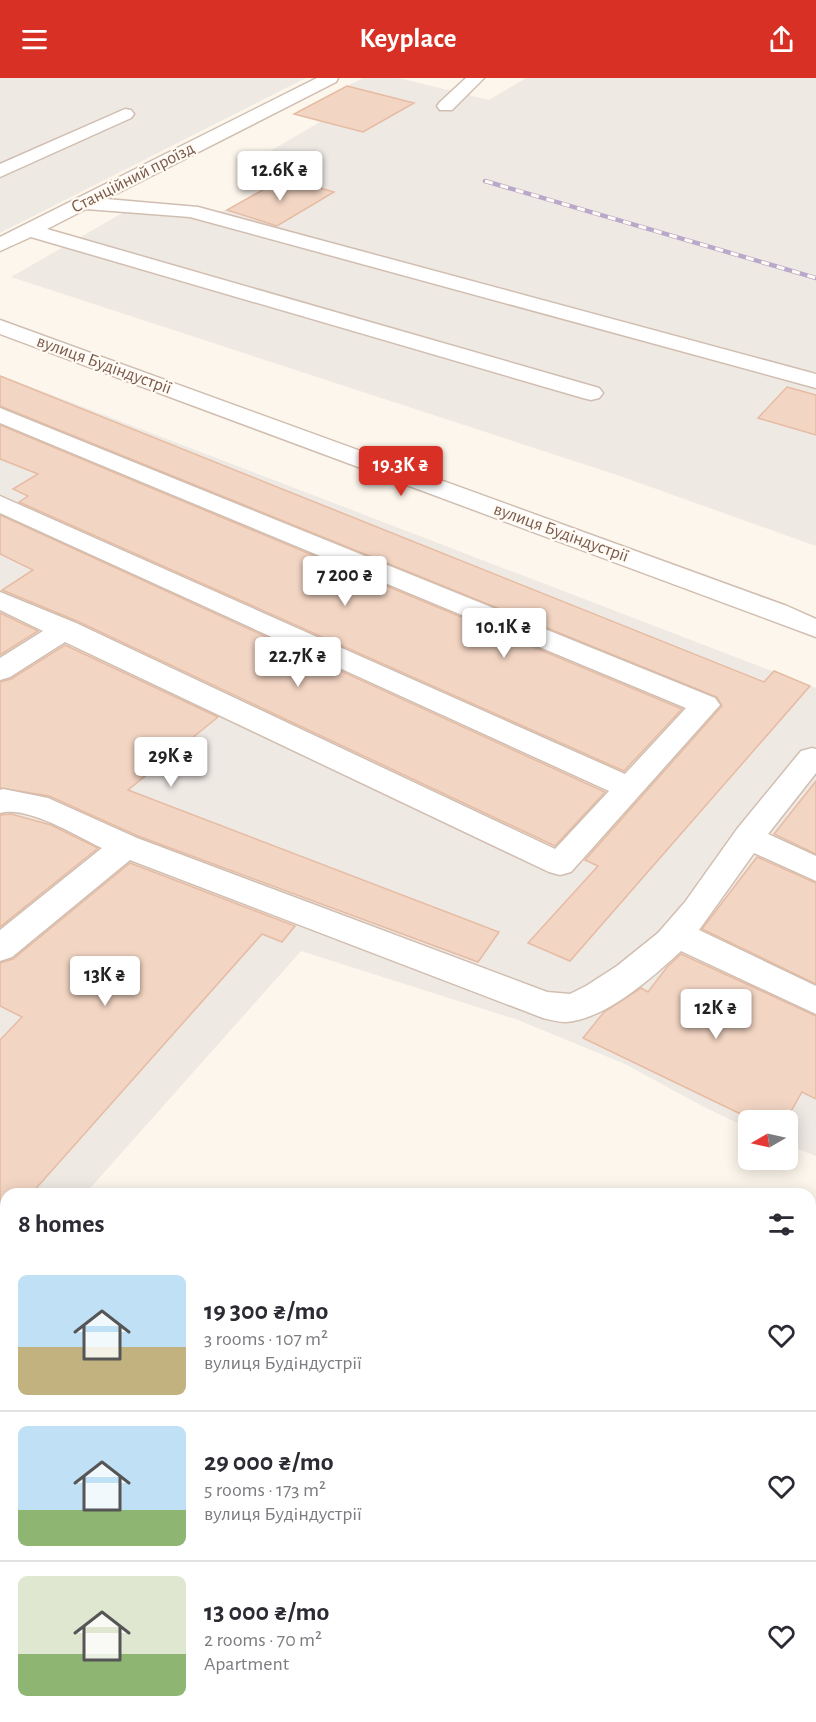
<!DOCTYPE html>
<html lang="en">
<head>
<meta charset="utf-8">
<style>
	:root { --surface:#fff; --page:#f2f2f3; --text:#2b2b33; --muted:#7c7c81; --line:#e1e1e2; --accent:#d93025 }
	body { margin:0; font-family:"Alegreya Sans",sans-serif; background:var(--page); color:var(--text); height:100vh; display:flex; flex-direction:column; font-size:22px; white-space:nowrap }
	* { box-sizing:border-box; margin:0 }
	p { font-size:20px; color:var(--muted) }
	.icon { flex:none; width:33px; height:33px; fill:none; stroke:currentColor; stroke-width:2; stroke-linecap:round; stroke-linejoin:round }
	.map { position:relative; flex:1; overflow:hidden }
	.side { position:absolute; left:0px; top:1110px; width:816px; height:534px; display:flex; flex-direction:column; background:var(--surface); border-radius:18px 18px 0 0; box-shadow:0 3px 15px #0003 }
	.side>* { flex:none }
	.needle { width:39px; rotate:261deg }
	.controls { position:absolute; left:738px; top:1032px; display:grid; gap:12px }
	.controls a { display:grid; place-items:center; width:60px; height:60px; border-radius:9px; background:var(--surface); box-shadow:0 3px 15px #0003; font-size:30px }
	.price { position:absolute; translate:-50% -51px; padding:0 14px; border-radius:6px; background:#fff; color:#222; font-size:20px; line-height:39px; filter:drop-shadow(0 2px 3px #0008) }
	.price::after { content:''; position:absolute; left:50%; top:36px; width:18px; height:14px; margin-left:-9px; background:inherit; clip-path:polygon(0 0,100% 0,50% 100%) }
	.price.selected { background:var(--accent); color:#fff }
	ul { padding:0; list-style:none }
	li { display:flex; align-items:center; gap:18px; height:150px; padding:0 18px }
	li+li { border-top:2px solid var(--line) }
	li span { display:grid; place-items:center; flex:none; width:168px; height:120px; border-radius:9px; color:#555 }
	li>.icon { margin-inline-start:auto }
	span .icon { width:72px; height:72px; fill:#fffc; stroke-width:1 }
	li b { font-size:26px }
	h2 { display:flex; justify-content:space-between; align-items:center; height:72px; padding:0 18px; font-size:26px }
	header { display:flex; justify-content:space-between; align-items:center; height:78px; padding:0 18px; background:var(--accent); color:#fff; font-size:27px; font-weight:700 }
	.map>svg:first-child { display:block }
	.industrial { fill:#efe9e4 }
	.building { fill:#f3d5c3; stroke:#e6bba3; stroke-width:1.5 }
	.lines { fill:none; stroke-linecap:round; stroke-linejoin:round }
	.minor-casing { stroke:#d1beb0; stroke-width:3 }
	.path { stroke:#d9b8a5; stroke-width:5; stroke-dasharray:2 6; stroke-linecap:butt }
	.minor { fill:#fff; fill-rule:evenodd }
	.rail-casing { stroke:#b9a8c9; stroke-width:4.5 }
	.rail { stroke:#fffaf3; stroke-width:3; stroke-dasharray:8; stroke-linecap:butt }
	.labels { text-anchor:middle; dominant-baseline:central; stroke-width:4.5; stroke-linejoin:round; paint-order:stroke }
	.far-street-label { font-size:18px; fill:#7a5c4d; stroke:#fffaf3 }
</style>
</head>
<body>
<header><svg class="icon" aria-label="menu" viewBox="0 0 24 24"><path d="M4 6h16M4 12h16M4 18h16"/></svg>Keyplace<svg class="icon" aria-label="share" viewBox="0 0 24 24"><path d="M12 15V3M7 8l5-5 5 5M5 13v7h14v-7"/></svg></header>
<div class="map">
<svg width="816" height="1644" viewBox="0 0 816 1644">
	<rect width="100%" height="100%" fill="#fdf6ec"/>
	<path class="industrial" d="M 0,0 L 306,0 L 0,155 Z
		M 363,0 L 399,0 L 489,22 L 526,0 L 816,0 L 816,468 L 617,397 L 11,199 L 124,134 L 183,140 L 227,132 L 283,100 L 243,89 L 320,44 L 294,36 Z
		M 0,297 L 816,610 L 816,1078 L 788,1067 L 788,1042 L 748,1042 L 748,1050 L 704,1029 L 625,986 L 518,942 L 301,873 L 85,1116 L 6,1116 L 6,1205 L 0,1212 Z"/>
	<path class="building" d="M 347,8 L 414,25 L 363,54 L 294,36 Z
		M 284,100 L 334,114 L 277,148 L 227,132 Z
		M 0,298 L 764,604 L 774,593 L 810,608 L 570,883 L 528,865 L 598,788 L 585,782 L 722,628 L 717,619 L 0,328 Z
		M 787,309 L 816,317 L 816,357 L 758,340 Z
		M 0,347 L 682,631 L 624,693 L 19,424 L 28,418 L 13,411 L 38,396 L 0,381 Z
		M 0,437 L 605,714 L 555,768 L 77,543 L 2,512 L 33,492 L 0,476 Z
		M 0,535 L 38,553 L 0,577 Z
		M 65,567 L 218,639 L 128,712 L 499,854 L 478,884 L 138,758 L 49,718 L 0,710 L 0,604 L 11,601 Z
		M 816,703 L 816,776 L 774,756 Z
		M 11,736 L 51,747 L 98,770 L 0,849 L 0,737 Z
		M 757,779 L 816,805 L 816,906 L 702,851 Z
		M 130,785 L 295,848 L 282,864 L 262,856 L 31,1116 L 6,1116 L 6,1144 L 0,1150 L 0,962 L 22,939 L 0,928 L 0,885 L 13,881 Z
		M 681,876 L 816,938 L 816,1021 L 802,1014 L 786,1042 L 753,1042 L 583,960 L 604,934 L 641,910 L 648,914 L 667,889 Z"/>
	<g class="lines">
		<defs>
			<path id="minor" d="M 317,0 L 338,0 L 336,4 L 106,121 L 198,129 L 816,296 L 816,310 L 190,139 L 86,131 L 47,151 L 599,310 L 603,315 L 599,320 L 591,322 L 583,320 L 31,159 L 0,173 L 0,159 Z
				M 466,0 L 484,0 L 452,32 L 440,32 L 437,28 L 440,24 Z
				M 125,31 L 131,32 L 134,36 L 131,40 L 0,99 L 0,86 Z
				M 0,242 L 787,528 L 816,541 L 816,559 L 0,256 Z
				M 0,330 L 715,620 L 720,627 L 571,794 L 560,797 L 549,794 L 65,564 L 10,599 L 0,602 L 0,580 L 43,553 L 0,532 L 0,514 L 76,545 L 555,771 L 609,713 L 0,435 L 0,418 L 625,696 L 686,630 L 0,345 Z
				M 812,670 L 816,671 L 816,695 L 768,756 L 816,778 L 816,803 L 754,775 L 699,852 L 816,908 L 816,936 L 681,873 C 653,899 606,941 566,944 C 558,944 551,942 543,940 L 130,782 L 12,879 L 0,883 L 0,852 L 102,770 C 77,758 27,727 0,735 L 0,712 L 3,711 L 48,720 L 137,760 L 547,914 L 570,916 L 586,908 L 617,888 L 658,855 L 685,824 L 737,751 L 801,673 Z"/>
		</defs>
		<use href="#minor" class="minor-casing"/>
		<path class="path" d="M 0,1597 L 6,1598
			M 37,1638 L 37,1644"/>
		<use href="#minor" class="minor"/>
		<defs>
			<path id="rail" d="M 485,103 L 816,200"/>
		</defs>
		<use href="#rail" class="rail-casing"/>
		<use href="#rail" class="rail"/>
	</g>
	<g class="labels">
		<g class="far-street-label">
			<text transform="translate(133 100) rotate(-27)">Станційний проїзд</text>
			<text transform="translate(104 287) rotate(20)">вулиця Будіндустрії</text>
			<text transform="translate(561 455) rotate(20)">вулиця Будіндустрії</text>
		</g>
	</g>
</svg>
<div class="controls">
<a><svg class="needle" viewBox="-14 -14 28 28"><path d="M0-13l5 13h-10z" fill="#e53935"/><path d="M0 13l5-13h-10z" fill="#7c7c81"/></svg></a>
</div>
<b class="price" style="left:280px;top:124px">12.6K ₴</b>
<b class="price selected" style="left:401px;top:419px">19.3K ₴</b>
<b class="price" style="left:345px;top:529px">7 200 ₴</b>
<b class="price" style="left:504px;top:581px">10.1K ₴</b>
<b class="price" style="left:298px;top:610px">22.7K ₴</b>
<b class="price" style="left:171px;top:710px">29K ₴</b>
<b class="price" style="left:105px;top:929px">13K ₴</b>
<b class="price" style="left:716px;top:962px">12K ₴</b>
<section class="side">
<h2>8 homes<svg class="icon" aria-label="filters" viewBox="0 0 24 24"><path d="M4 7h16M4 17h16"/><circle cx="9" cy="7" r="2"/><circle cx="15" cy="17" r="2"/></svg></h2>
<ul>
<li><span style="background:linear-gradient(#bfe0f5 60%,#c2b280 0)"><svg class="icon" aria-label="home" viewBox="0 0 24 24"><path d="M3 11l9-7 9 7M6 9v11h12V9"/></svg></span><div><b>19 300 ₴/mo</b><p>3 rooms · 107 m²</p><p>вулиця Будіндустрії</p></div><svg class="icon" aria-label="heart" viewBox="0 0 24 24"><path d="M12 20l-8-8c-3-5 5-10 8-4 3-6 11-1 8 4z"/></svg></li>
<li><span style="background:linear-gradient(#bfe0f5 70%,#8fb573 0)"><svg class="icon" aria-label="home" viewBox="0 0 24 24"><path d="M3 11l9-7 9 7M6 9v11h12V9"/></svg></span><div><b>29 000 ₴/mo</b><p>5 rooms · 173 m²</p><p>вулиця Будіндустрії</p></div><svg class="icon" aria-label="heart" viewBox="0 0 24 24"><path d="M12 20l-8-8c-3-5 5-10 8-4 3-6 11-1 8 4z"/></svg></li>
<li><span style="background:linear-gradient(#dfe7d0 65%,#8fb573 0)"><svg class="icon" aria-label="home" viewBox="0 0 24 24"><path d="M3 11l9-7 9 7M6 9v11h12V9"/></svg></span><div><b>13 000 ₴/mo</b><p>2 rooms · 70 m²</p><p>Apartment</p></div><svg class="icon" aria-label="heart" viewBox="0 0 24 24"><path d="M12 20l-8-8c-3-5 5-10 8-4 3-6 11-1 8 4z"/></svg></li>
</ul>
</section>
</div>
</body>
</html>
